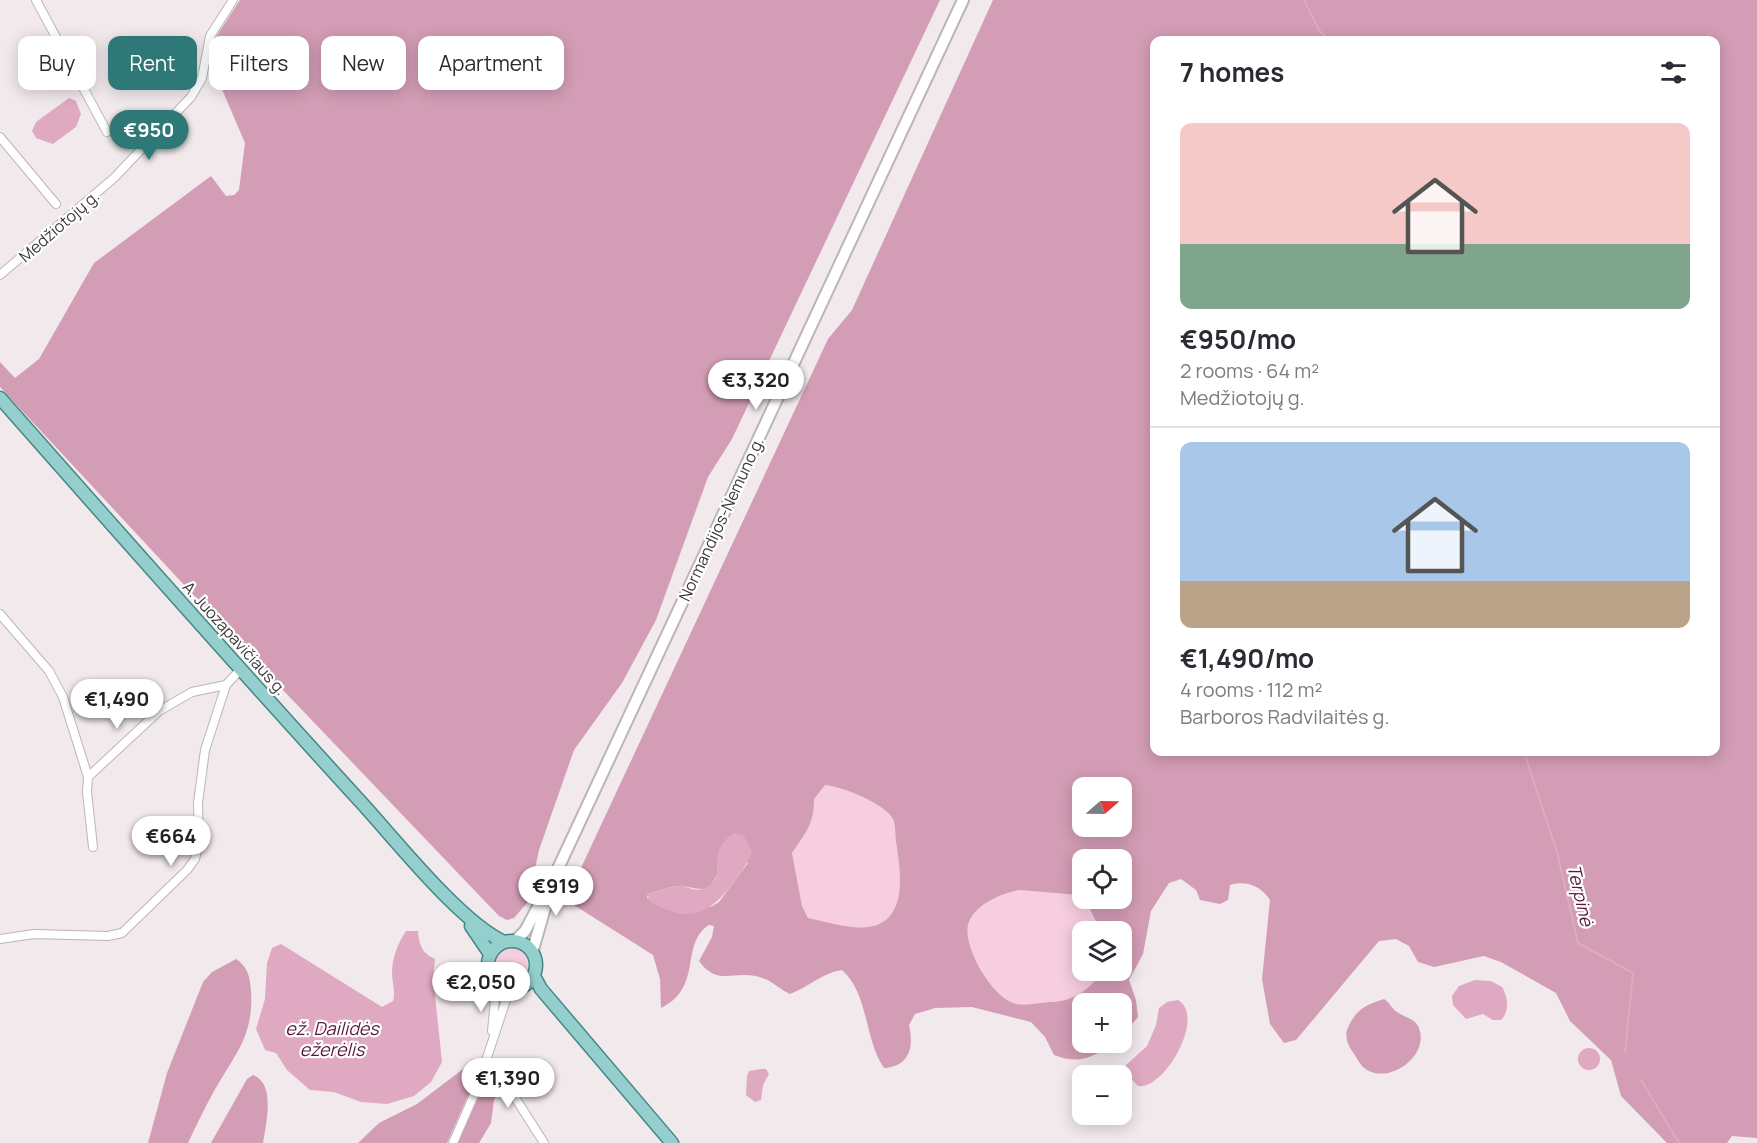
<!DOCTYPE html>
<html lang="en">
<head>
<meta charset="utf-8">
<style>
	:root { --surface:#fff; --page:#f2f2f3; --text:#2b2b33; --muted:#7c7c81; --line:#e1e1e2; --accent:#2f7878 }
	body { margin:0; font-family:Manrope,sans-serif; background:var(--page); color:var(--text); height:100vh; display:flex; flex-direction:column; font-size:22px; white-space:nowrap }
	* { box-sizing:border-box; margin:0 }
	p { font-size:20px; color:var(--muted) }
	.icon { flex:none; width:33px; height:33px; fill:none; stroke:currentColor; stroke-width:2; stroke-linecap:round; stroke-linejoin:round }
	.map { position:relative; flex:1; overflow:hidden }
	.details { position:absolute; left:1150px; top:36px; width:570px; height:720px; display:flex; flex-direction:column; background:var(--surface); border-radius:12px; box-shadow:0 3px 15px #0003 }
	.details>* { flex:none }
	.hud { position:absolute; left:18px; top:36px; width:570px; height:54px; display:flex; gap:12px }
	.needle { width:39px; rotate:70deg }
	.fabs { position:absolute; left:1072px; top:777px; display:grid; gap:12px }
	.fabs a { display:grid; place-items:center; width:60px; height:60px; border-radius:12px; background:var(--surface); box-shadow:0 3px 15px #0003; font-size:30px }
	.price { position:absolute; translate:-50% -51px; padding:0 14px; border-radius:21px; background:#fff; color:#222; font-size:20px; line-height:39px; filter:drop-shadow(0 2px 3px #0008) }
	.price::after { content:''; position:absolute; left:50%; top:36px; width:18px; height:14px; margin-left:-9px; background:inherit; clip-path:polygon(0 0,100% 0,50% 100%) }
	.price.active { background:var(--accent); color:#fff }
	ul { padding:0; list-style:none }
	li { display:grid; align-content:center; gap:12px; height:318px; padding:0 30px }
	li+li { border-top:2px solid var(--line) }
	li span { display:grid; place-items:center; height:186px; border-radius:12px; color:#555 }
	li>.icon { margin-inline-start:auto }
	span .icon { width:108px; height:108px; fill:#fffc; stroke-width:1 }
	li b { font-size:26px }
	h2 { display:flex; justify-content:space-between; align-items:center; height:72px; padding:0 30px; font-size:26px }
	.chip { padding:0 21px; border-radius:12px; background:var(--surface); box-shadow:0 3px 15px #0003; font-size:21px; line-height:54px }
	.chip.active { background:var(--accent); color:#fff }
	.map>svg:first-child { display:block }
	.green { fill:#f7cee0 }
	.forest { fill:#d39db5; fill-rule:evenodd }
	.water { fill:#dfa9c1 }
	.lines { fill:none; stroke-linecap:round; stroke-linejoin:round }
	.stream { stroke:#dfa9c1; stroke-width:2 }
	.street-casing { stroke:#bcb5b8; stroke-width:10 }
	.secondary-casing { stroke:#bcb5b8; stroke-width:14 }
	.primary-casing { stroke:#468685; stroke-width:15 }
	.street { stroke:#fff; stroke-width:8 }
	.secondary { stroke:#fff; stroke-width:10 }
	.primary { stroke:#94cfce; stroke-width:12 }
	.labels { text-anchor:middle; dominant-baseline:central; stroke-width:4.5; stroke-linejoin:round; paint-order:stroke }
	.street-label { font-size:16px; fill:#3c393a; stroke:#fff }
	.water-label { font-size:18px; font-style:italic; fill:#59193c; stroke:#fff }
</style>
</head>
<body>
<div class="map">
<svg width="1757" height="1143" viewBox="0 0 1757 1143">
	<rect width="100%" height="100%" fill="#f1e9ec"/>
	<path class="green" d="M 825,785 C 841,786 886,804 893,819 C 896,825 895,835 896,842 C 900,867 908,913 877,925 C 857,932 828,922 808,918 L 802,906 L 792,853 C 806,832 814,825 814,798 Z
		M 1019,890 L 1078,895 L 1100,926 L 1101,931 L 1083,932 L 1083,970 L 1101,971 C 1093,988 1073,1001 1053,1002 C 1042,1002 1027,1006 1016,1004 C 993,999 963,948 968,925 C 973,905 1002,893 1019,890 Z
		M494 965a17 17 0 1 1 34 0a17 17 0 1 1-34 0Z"/>
	<path class="forest" d="M 240,0 L 940,0 L 732,439 L 708,477 L 656,620 L 622,683 L 574,750 L 539,850 L 528,902 L 514,918 L 507,920 L 499,916 L 240,645 L 0,387 L 0,362 L 15,378 L 39,359 L 94,263 L 211,176 L 226,196 L 234,195 L 239,190 L 245,143 L 215,73 L 216,37 Z
		M 993,0 L 1757,0 L 1757,1138 L 1732,1136 L 1727,1143 L 1667,1143 L 1621,1096 L 1611,1060 L 1570,1021 L 1556,993 L 1501,962 L 1484,956 L 1434,967 L 1418,962 L 1409,946 L 1396,939 L 1379,941 L 1296,1040 L 1284,1043 L 1270,1024 L 1262,979 L 1270,900 C 1261,886 1246,880 1230,885 L 1228,900 L 1220,904 L 1200,900 L 1196,890 L 1181,879 L 1169,883 L 1151,911 L 1143,954 L 1129,980 L 1136,1000 L 1138,1017 L 1122,1035 L 1122,1004 L 1083,1004 L 1083,1042 L 1115,1043 C 1093,1057 1080,1065 1054,1055 L 1045,1037 L 1031,1022 L 972,1007 L 935,1008 L 915,1014 L 909,1025 C 914,1047 910,1066 884,1068 C 864,1039 869,994 842,970 C 822,973 809,987 790,994 C 781,990 773,982 765,979 C 736,967 719,989 699,961 L 712,937 L 714,926 L 709,925 C 679,944 704,987 661,1008 L 660,979 L 653,955 L 566,900 L 828,339 L 852,310 ZM 1155,40 L 1716,40 L 1716,752 L 1155,752 ZM 825,785 C 841,786 886,804 893,819 C 896,825 895,835 896,842 C 900,867 908,913 877,925 C 857,932 828,922 808,918 L 802,906 L 792,853 C 806,832 814,825 814,799 ZM 1083,788 L 1122,788 L 1122,826 L 1083,826 ZM 1083,860 L 1122,860 L 1122,898 L 1083,898 ZM 748,863 L 719,902 L 711,907 L 647,898 L 648,894 C 658,891 670,886 680,886 C 700,888 709,896 718,872 L 717,864 ZM 1019,890 L 1078,895 L 1089,908 L 1101,931 L 1122,932 L 1122,970 L 1101,971 C 1093,988 1073,1001 1053,1002 C 1042,1002 1027,1006 1016,1004 C 993,999 963,948 968,925 C 973,905 1002,893 1019,890 Z
		M 236,959 C 248,967 250,977 251,991 C 254,1037 234,1055 213,1093 C 204,1109 196,1126 188,1143 L 148,1143 L 167,1073 L 203,982 L 212,972 Z
		M 1384,999 C 1390,1003 1392,1009 1397,1012 C 1405,1018 1415,1018 1419,1028 C 1430,1058 1385,1087 1363,1067 C 1359,1063 1356,1056 1352,1051 C 1348,1045 1345,1037 1347,1030 C 1355,1010 1365,1005 1384,999 Z
		M 467,1066 L 472,1066 L 478,1073 L 447,1143 L 358,1143 L 379,1123 L 417,1104 Z
		M 253,1075 C 276,1083 266,1124 263,1143 L 211,1143 L 247,1079 Z
		M 493,1075 L 502,1083 L 494,1100 L 491,1123 L 479,1143 L 457,1143 L 488,1077 Z"/>
	<path class="water" d="M 69,98 L 76,101 L 81,114 L 76,127 L 53,144 L 36,138 L 32,131 L 36,122 Z
		M 734,833 L 743,835 L 752,851 C 748,864 741,872 733,883 C 708,917 687,923 649,901 L 648,894 C 658,891 670,886 680,886 C 690,887 697,893 707,887 C 730,874 702,855 734,833 Z
		M 406,931 L 418,931 C 419,945 422,953 435,959 L 433,977 L 442,1062 L 431,1082 L 414,1096 L 387,1104 L 361,1102 L 334,1092 L 310,1090 L 287,1070 L 276,1053 L 265,1050 L 256,1029 L 265,999 L 267,963 L 272,948 L 281,944 L 382,1007 L 393,1001 C 396,991 392,984 392,973 C 392,958 398,943 406,931 Z
		M 1475,980 L 1491,981 L 1502,987 C 1508,997 1510,1011 1501,1020 L 1493,1020 L 1483,1014 L 1466,1019 L 1453,1005 L 1452,996 L 1459,986 Z
		M 1178,1000 C 1207,1017 1163,1091 1138,1086 L 1127,1074 L 1126,1065 L 1147,1046 L 1156,1025 L 1159,1008 L 1167,1002 Z
		M1578 1059a11 11 0 1 1 22 0a11 11 0 1 1-22 0Z
		M 761,1069 L 766,1069 L 769,1074 L 763,1085 L 761,1100 L 755,1102 L 746,1095 L 747,1076 L 749,1071 Z"/>
	<g class="lines">
		<path class="stream" d="M 1304,0 L 1319,30 L 1329,40
			M 1524,752 L 1557,852 L 1578,943 L 1633,973 L 1625,1052
			M 1641,1080 L 1679,1143"/>
		<defs>
			<path id="street" d="M 36,0 L 107,132
				M 0,137 L 56,204
				M 0,275 L 114,178 L 191,97 L 202,78 L 210,36 L 233,0
				M 0,614 L 49,671 L 63,697 L 88,777
				M 93,847 L 87,792 L 88,777 L 159,711 L 192,692 L 226,685 L 240,670
				M 0,939 L 34,934 L 108,936 L 122,933 L 187,870 L 195,859 L 199,843 L 198,803 L 205,750 L 226,685
				M 491,978 L 495,999 L 492,1031
				M 486,1063 L 502,1077 L 544,1143
				M 453,1143 L 477,1088 L 506,1000 L 512,989"/>
			<path id="secondary" d="M 515,941 L 525,931 L 555,875 L 963,0
				M 532,953 L 547,901"/>
			<path id="primary" d="M 0,398 C 119,533 238,668 359,800 C 395,839 459,921 504,942
				M 471,926 L 490,954
				M488 965a24 24 0 1 1 48 0a24 24 0 1 1-48 0Z
				M 534,976 L 541,989 L 672,1143"/>
		</defs>
		<use href="#street" class="street-casing"/>
		<use href="#secondary" class="secondary-casing"/>
		<use href="#primary" class="primary-casing"/>
		<use href="#street" class="street"/>
		<use href="#secondary" class="secondary"/>
		<use href="#primary" class="primary"/>
	</g>
	<g class="labels">
		<g class="street-label">
			<text transform="translate(59 226) rotate(-41)">Medžiotojų g.</text>
			<text transform="translate(721 519) rotate(-65)">Normandijos-Nemuno g.</text>
			<text transform="translate(235 638) rotate(48)">A. Juozapavičiaus g.</text>
		</g>
		<g class="water-label">
			<text transform="translate(1581 895) rotate(77)">Terpinė</text>
			<text x="332" y="1028">ež. Dailidės<tspan x="332" dy="21">ežerėlis</tspan></text>
		</g>
	</g>
</svg>
<div class="fabs">
<a><svg class="needle" viewBox="-14 -14 28 28"><path d="M0-13l5 13h-10z" fill="#e53935"/><path d="M0 13l5-13h-10z" fill="#7c7c81"/></svg></a>
<a><svg class="icon" aria-label="locate" viewBox="0 0 24 24"><circle cx="12" cy="12" r="6"/><path d="M12 2v4M12 18v4M2 12h4M18 12h4"/></svg></a>
<a><svg class="icon" aria-label="layers" viewBox="0 0 24 24"><path d="M12 4l9 5-9 5-9-5zM3 14l9 5 9-5"/></svg></a>
<a>+</a>
<a>−</a>
</div>
<b class="price active" style="left:149px;top:161px">€950</b>
<b class="price" style="left:756px;top:411px">€3,320</b>
<b class="price" style="left:117px;top:730px">€1,490</b>
<b class="price" style="left:171px;top:867px">€664</b>
<b class="price" style="left:556px;top:917px">€919</b>
<b class="price" style="left:481px;top:1013px">€2,050</b>
<b class="price" style="left:508px;top:1109px">€1,390</b>
<div class="hud">
<a class="chip">Buy</a>
<a class="chip active">Rent</a>
<a class="chip">Filters</a>
<a class="chip">New</a>
<a class="chip">Apartment</a>
</div>
<section class="details">
<h2>7 homes<svg class="icon" aria-label="filters" viewBox="0 0 24 24"><path d="M4 7h16M4 17h16"/><circle cx="9" cy="7" r="2"/><circle cx="15" cy="17" r="2"/></svg></h2>
<ul>
<li><span style="background:linear-gradient(#f6c9c9 65%,#7fa58c 0)"><svg class="icon" aria-label="home" viewBox="0 0 24 24"><path d="M3 11l9-7 9 7M6 9v11h12V9"/></svg></span><div><b>€950/mo</b><p>2 rooms · 64 m²</p><p>Medžiotojų g.</p></div></li>
<li><span style="background:linear-gradient(#a9c7e8 75%,#b9a48a 0)"><svg class="icon" aria-label="home" viewBox="0 0 24 24"><path d="M3 11l9-7 9 7M6 9v11h12V9"/></svg></span><div><b>€1,490/mo</b><p>4 rooms · 112 m²</p><p>Barboros Radvilaitės g.</p></div></li>
</ul>
</section>
</div>
</body>
</html>
